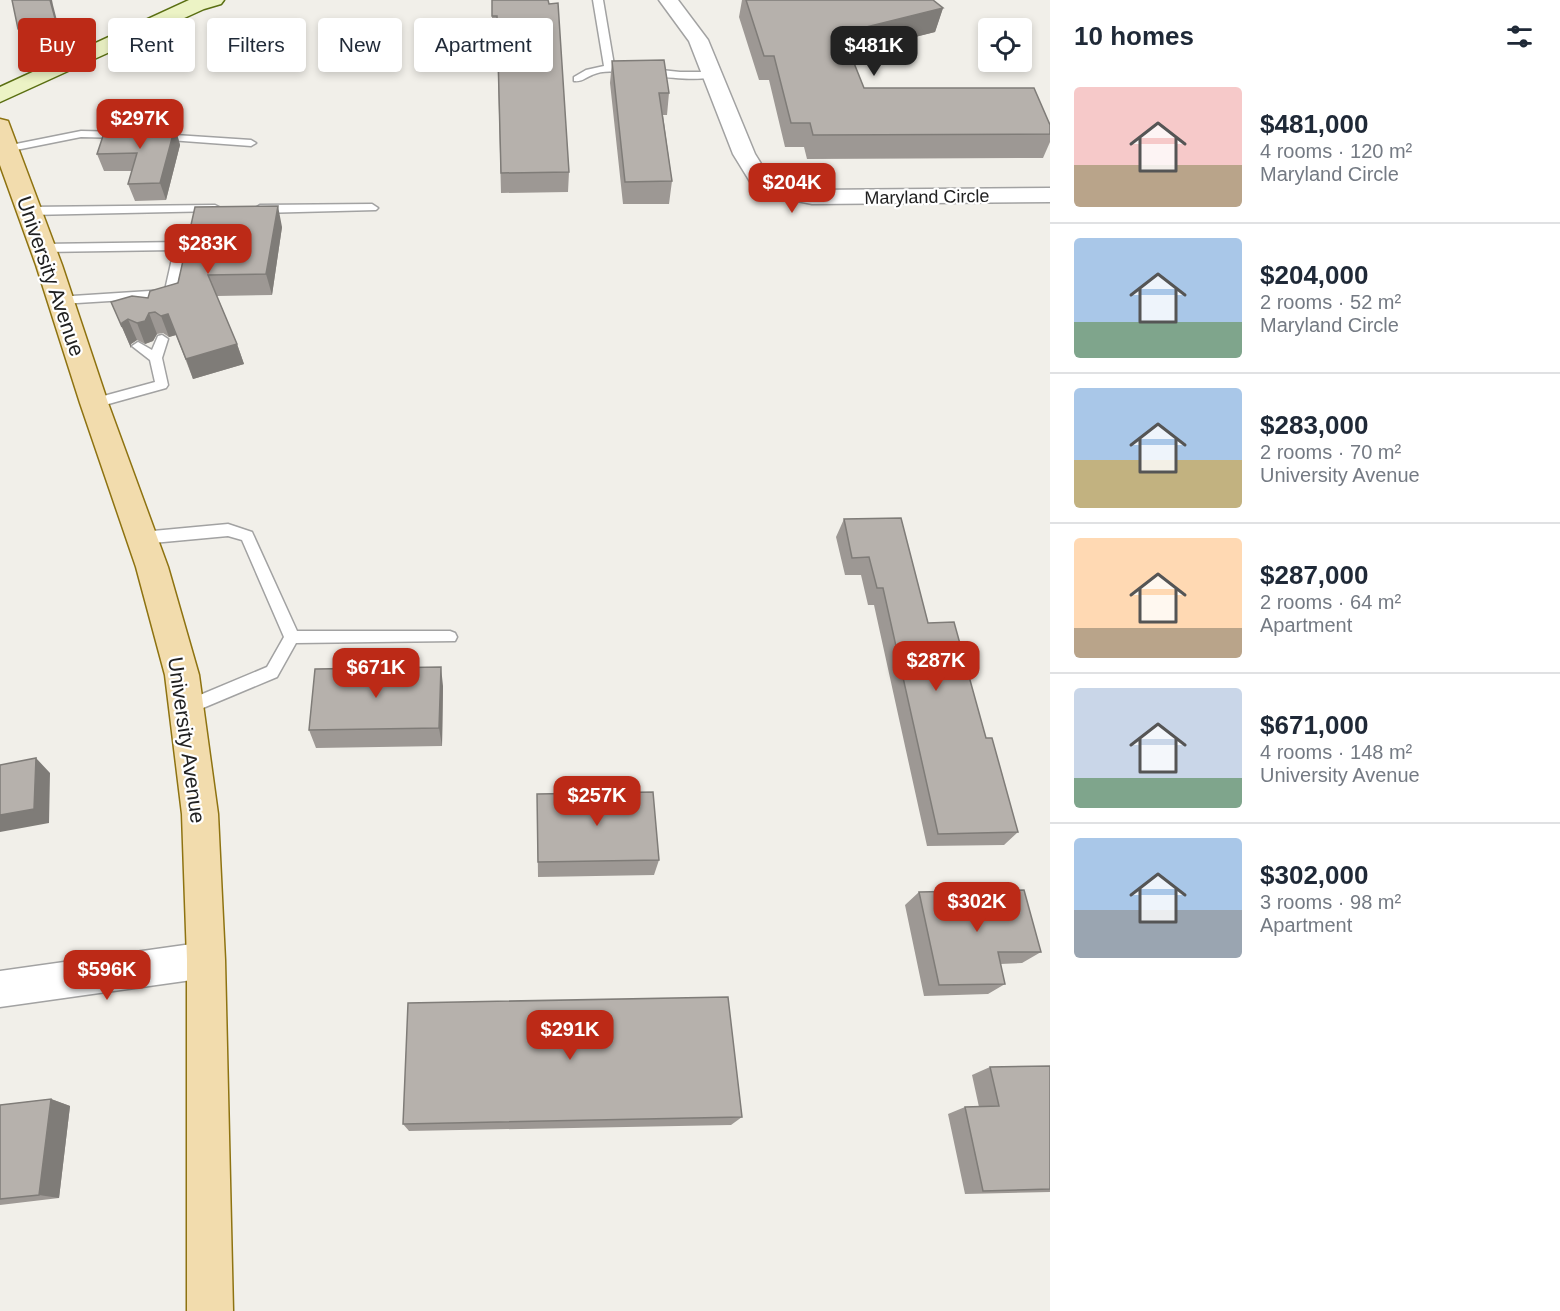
<!DOCTYPE html>
<html lang="en">
<head>
<meta charset="utf-8">
<style>
	:root { --surface:#fff; --page:#f2f2f3; --text:#1f2937; --muted:#747a83; --line:#e0e1e3; --accent:#bc2a17 }
	body { margin:0; font-family:Helvetica,sans-serif; background:var(--page); color:var(--text); height:100vh; display:flex; flex-direction:column; font-size:22px; white-space:nowrap }
	* { box-sizing:border-box; margin:0 }
	p { font-size:20px; color:var(--muted) }
	.icon { flex:none; width:33px; height:33px; fill:none; stroke:currentColor; stroke-width:2; stroke-linecap:round; stroke-linejoin:round }
	.map { position:relative; flex:1; overflow:hidden }
	.sheet { display:flex; flex-direction:column; background:var(--surface); width:510px }
	.sheet>* { flex:none }
	.banner { position:absolute; left:18px; top:18px; width:570px; height:54px; display:flex; gap:12px }
	.tools { position:absolute; left:978px; top:18px; display:grid; gap:12px }
	.tools a { display:grid; place-items:center; width:54px; height:54px; border-radius:6px; background:var(--surface); box-shadow:0 3px 9px #0003; font-size:30px }
	.price { position:absolute; translate:-50% -51px; padding:0 14px; border-radius:12px; background:var(--accent); color:#fff; font-size:20px; line-height:39px; filter:drop-shadow(0 2px 3px #0008) }
	.price::after { content:''; position:absolute; left:50%; top:36px; width:18px; height:14px; margin-left:-9px; background:inherit; clip-path:polygon(0 0,100% 0,50% 100%) }
	.price.selected { background:#222; color:#fff }
	ul { padding:0; list-style:none }
	li { display:flex; align-items:center; gap:18px; height:150px; padding:0 24px }
	li+li { border-top:2px solid var(--line) }
	li span { display:grid; place-items:center; flex:none; width:168px; height:120px; border-radius:6px; color:#555 }
	li>.icon { margin-inline-start:auto }
	span .icon { width:72px; height:72px; fill:#fffc; stroke-width:1 }
	li b { font-size:26px }
	h2 { display:flex; justify-content:space-between; align-items:center; height:72px; padding:0 24px; font-size:26px }
	.pill { padding:0 21px; border-radius:6px; background:var(--surface); box-shadow:0 3px 9px #0003; font-size:21px; line-height:54px }
	.pill.selected { background:var(--accent); color:#fff }
	main { display:flex; flex:1; min-height:0 }
	.map>svg:first-child { display:block }
	.lines { fill:none; stroke-linecap:round; stroke-linejoin:round }
	.lane-casing { stroke:#a2a2a2; stroke-width:3 }
	.street-casing { stroke:#a2a2a2; stroke-width:3 }
	.secondary-casing { stroke:#5a6f12; stroke-width:3 }
	.primary-casing { stroke:#8e7311; stroke-width:3 }
	.lane { fill:#fff; fill-rule:evenodd }
	.street { fill:#fff; fill-rule:evenodd }
	.secondary { fill:#ecf3c5; fill-rule:evenodd }
	.primary { fill:#f2dcad; fill-rule:evenodd }
	.wall { fill:#9d9894 }
	.shaded-wall { fill:#7f7c78 }
	.building { fill:#b6b1ac; stroke:#7f7c78; stroke-width:1.5 }
	.labels { text-anchor:middle; dominant-baseline:central; stroke-width:4.5; stroke-linejoin:round; paint-order:stroke }
	.far-street-label { font-size:18px; fill:#212121; stroke:#fff }
	.street-label { font-size:21px; fill:#212121; stroke:#fff }
</style>
</head>
<body>
<main>
<div class="map">
<svg width="1050" height="1311" viewBox="0 0 1050 1311">
	<rect width="100%" height="100%" fill="#f1efe9"/>
	<g class="lines">
		<defs>
			<path id="lane" d="M 593,0 L 603,0 L 614,65 L 680,72 L 712,72 L 717,75 C 705,84 637,74 619,72 C 610,71 600,71 592,75 C 585,78 582,82 574,81 L 574,77 L 586,70 L 604,66 Z
				M 81,131 L 124,132 L 129,135 L 124,138 L 81,137 L 6,152 L 1,149 L 6,146 Z
				M 160,134 L 251,140 L 256,143 L 251,146 L 156,139 L 155,137 Z
				M 372,204 L 378,208 L 376,210 L 260,213 L 254,209 L 260,205 Z
				M 215,205 L 219,207 L 219,211 L 29,215 L 23,211 L 29,207 Z
				M 181,242 L 187,246 L 174,297 L 61,304 L 55,300 L 57,297 L 165,290 L 174,250 L 43,252 L 37,248 L 43,244 Z
				M 162,335 L 168,339 L 162,358 L 168,385 L 166,388 L 94,408 L 89,406 L 88,403 L 89,400 L 155,382 L 150,360 L 132,346 L 138,342 L 152,350 L 158,336 Z
				M 228,524 L 252,532 L 297,631 L 450,631 L 455,633 L 457,637 L 455,641 L 296,643 L 277,677 L 191,713 L 186,715 L 181,713 L 178,708 L 181,703 L 267,667 L 284,637 L 242,540 L 228,536 L 142,544 L 137,542 L 135,538 L 137,534 L 142,532 Z"/>
			<path id="street" d="M 659,0 L 678,0 L 708,40 L 755,154 L 773,183 L 812,190 L 1050,188 L 1050,202 L 812,204 L 757,193 L 733,154 L 689,41 Z
				M 206,942 L 218,948 L 224,960 L 218,972 L 206,978 L 0,1007 L 0,971 Z"/>
			<path id="secondary" d="M 189,0 L 224,0 L 221,4 L 204,9 L 0,102 L 0,87 Z"/>
			<path id="primary" d="M 0,119 L 8,121 L 62,265 L 108,403 L 168,567 L 199,675 L 218,814 L 225,960 L 233,1311 L 187,1311 L 187,960 L 182,814 L 165,675 L 136,567 L 80,403 L 36,265 L 0,165 Z"/>
		</defs>
		<use href="#lane" class="lane-casing"/>
		<use href="#street" class="street-casing"/>
		<use href="#secondary" class="secondary-casing"/>
		<use href="#primary" class="primary-casing"/>
		<use href="#lane" class="lane"/>
		<use href="#street" class="street"/>
		<use href="#secondary" class="secondary"/>
		<use href="#primary" class="primary"/>
	</g>
	<path class="wall" d="M 492,0 L 569,172 L 568,192 L 501,193 L 497,37 L 492,37 Z
		M 742,0 L 933,0 L 943,8 L 935,32 L 850,53 L 864,88 L 1050,125 L 1050,142 L 1043,158 L 807,159 L 804,147 L 785,147 L 769,80 L 759,80 L 739,17 Z
		M 612,61 L 669,93 L 667,115 L 663,115 L 672,181 L 669,204 L 623,204 L 610,83 Z
		M 175,127 L 180,145 L 166,200 L 135,201 L 128,184 L 132,171 L 104,171 L 97,154 Z
		M 282,227 L 272,295 L 217,296 L 237,344 L 244,364 L 193,379 L 176,335 L 169,337 L 163,333 L 157,334 L 153,341 L 145,344 L 137,340 L 131,344 L 131,348 L 111,302 L 148,298 Z
		M 844,519 L 928,623 L 986,738 L 1018,832 L 1004,845 L 927,846 L 874,605 L 868,605 L 861,575 L 845,575 L 836,537 Z
		M 443,686 L 442,746 L 316,748 L 309,730 Z
		M 537,794 L 659,860 L 654,875 L 538,877 Z
		M 919,892 L 1041,952 L 1022,963 L 1000,964 L 1005,984 L 988,994 L 924,996 L 905,905 Z
		M 1050,1066 L 1050,1192 L 965,1194 L 948,1114 L 965,1107 L 979,1107 L 972,1075 L 990,1067 Z
		M 51,1099 L 70,1106 L 59,1198 L 0,1205 L 0,1105 Z
		M 742,1117 L 731,1125 L 409,1131 L 403,1124 Z"/>
	<path class="shaded-wall" d="M 50,0 L 52,0 L 53,5 L 62,40 L 25,46 L 18,29 Z
		M 943,8 L 935,32 L 836,57 L 842,33 Z
		M 175,127 L 180,145 L 166,200 L 160,183 Z
		M 278,206 L 282,227 L 272,295 L 266,274 Z
		M 149,313 L 157,334 L 153,341 L 145,344 L 137,323 Z
		M 168,314 L 176,335 L 169,337 L 161,316 Z
		M 128,319 L 137,340 L 131,344 L 131,348 L 122,327 L 122,323 Z
		M 237,344 L 244,364 L 193,379 L 186,359 Z
		M 441,667 L 443,686 L 442,746 L 439,728 Z
		M 36,758 L 50,773 L 49,823 L 0,832 L 0,815 Z
		M 51,1099 L 70,1106 L 59,1198 L 39,1195 Z"/>
	<path class="building" d="M 12,0 L 50,0 L 56,22 L 18,29 Z
		M 492,0 L 548,0 L 549,4 L 558,3 L 569,172 L 501,173 L 497,16 L 492,16 Z
		M 746,0 L 933,0 L 943,8 L 842,33 L 864,88 L 1034,88 L 1050,125 L 1050,134 L 813,135 L 810,123 L 791,123 L 774,56 L 764,56 Z
		M 664,60 L 669,93 L 659,93 L 672,181 L 625,182 L 612,61 Z
		M 106,127 L 175,127 L 160,183 L 128,184 L 137,153 L 97,154 Z
		M 278,206 L 266,274 L 208,275 L 237,344 L 186,359 L 168,314 L 161,316 L 155,312 L 149,313 L 145,321 L 137,323 L 128,319 L 122,323 L 122,327 L 111,302 L 132,296 L 148,298 L 150,291 L 178,283 L 195,207 Z
		M 901,518 L 928,623 L 954,622 L 986,738 L 992,738 L 1018,832 L 938,834 L 883,588 L 877,588 L 869,557 L 852,558 L 844,519 Z
		M 441,667 L 439,728 L 309,730 L 315,669 Z
		M 36,758 L 34,809 L 0,815 L 0,765 Z
		M 653,792 L 659,860 L 538,862 L 537,794 Z
		M 1024,890 L 1041,952 L 998,952 L 1005,984 L 939,985 L 919,892 Z
		M 728,997 L 742,1117 L 403,1124 L 408,1003 Z
		M 1050,1066 L 1050,1189 L 983,1191 L 965,1107 L 999,1106 L 990,1067 Z
		M 51,1099 L 39,1195 L 0,1199 L 0,1105 Z"/>
	<g class="labels">
		<g class="far-street-label">
			<text transform="translate(927 197) rotate(-1)">Maryland Circle</text>
		</g>
		<g class="street-label">
			<text transform="translate(51 276) rotate(71)">University Avenue</text>
			<text transform="translate(187 740) rotate(82)">University Avenue</text>
		</g>
	</g>
</svg>
<div class="tools">
<a><svg class="icon" aria-label="locate" viewBox="0 0 24 24"><circle cx="12" cy="12" r="6"/><path d="M12 2v4M12 18v4M2 12h4M18 12h4"/></svg></a>
</div>
<b class="price selected" style="left:874px;top:77px">$481K</b>
<b class="price" style="left:140px;top:150px">$297K</b>
<b class="price" style="left:792px;top:214px">$204K</b>
<b class="price" style="left:208px;top:275px">$283K</b>
<b class="price" style="left:936px;top:692px">$287K</b>
<b class="price" style="left:376px;top:699px">$671K</b>
<b class="price" style="left:597px;top:827px">$257K</b>
<b class="price" style="left:977px;top:933px">$302K</b>
<b class="price" style="left:107px;top:1001px">$596K</b>
<b class="price" style="left:570px;top:1061px">$291K</b>
<div class="banner">
<a class="pill selected">Buy</a>
<a class="pill">Rent</a>
<a class="pill">Filters</a>
<a class="pill">New</a>
<a class="pill">Apartment</a>
</div>
</div>
<section class="sheet">
<h2>10 homes<svg class="icon" aria-label="filters" viewBox="0 0 24 24"><path d="M4 7h16M4 17h16"/><circle cx="9" cy="7" r="2"/><circle cx="15" cy="17" r="2"/></svg></h2>
<ul>
<li><span style="background:linear-gradient(#f6c9c9 65%,#b9a48a 0)"><svg class="icon" aria-label="home" viewBox="0 0 24 24"><path d="M3 11l9-7 9 7M6 9v11h12V9"/></svg></span><div><b>$481,000</b><p>4 rooms · 120 m²</p><p>Maryland Circle</p></div></li>
<li><span style="background:linear-gradient(#a9c7e8 70%,#7fa58c 0)"><svg class="icon" aria-label="home" viewBox="0 0 24 24"><path d="M3 11l9-7 9 7M6 9v11h12V9"/></svg></span><div><b>$204,000</b><p>2 rooms · 52 m²</p><p>Maryland Circle</p></div></li>
<li><span style="background:linear-gradient(#a9c7e8 60%,#c2b280 0)"><svg class="icon" aria-label="home" viewBox="0 0 24 24"><path d="M3 11l9-7 9 7M6 9v11h12V9"/></svg></span><div><b>$283,000</b><p>2 rooms · 70 m²</p><p>University Avenue</p></div></li>
<li><span style="background:linear-gradient(#ffd9b3 75%,#b9a48a 0)"><svg class="icon" aria-label="home" viewBox="0 0 24 24"><path d="M3 11l9-7 9 7M6 9v11h12V9"/></svg></span><div><b>$287,000</b><p>2 rooms · 64 m²</p><p>Apartment</p></div></li>
<li><span style="background:linear-gradient(#c9d6e8 75%,#7fa58c 0)"><svg class="icon" aria-label="home" viewBox="0 0 24 24"><path d="M3 11l9-7 9 7M6 9v11h12V9"/></svg></span><div><b>$671,000</b><p>4 rooms · 148 m²</p><p>University Avenue</p></div></li>
<li><span style="background:linear-gradient(#a9c7e8 60%,#9aa5b1 0)"><svg class="icon" aria-label="home" viewBox="0 0 24 24"><path d="M3 11l9-7 9 7M6 9v11h12V9"/></svg></span><div><b>$302,000</b><p>3 rooms · 98 m²</p><p>Apartment</p></div></li>
</ul>
</section>
</main>
</body>
</html>
